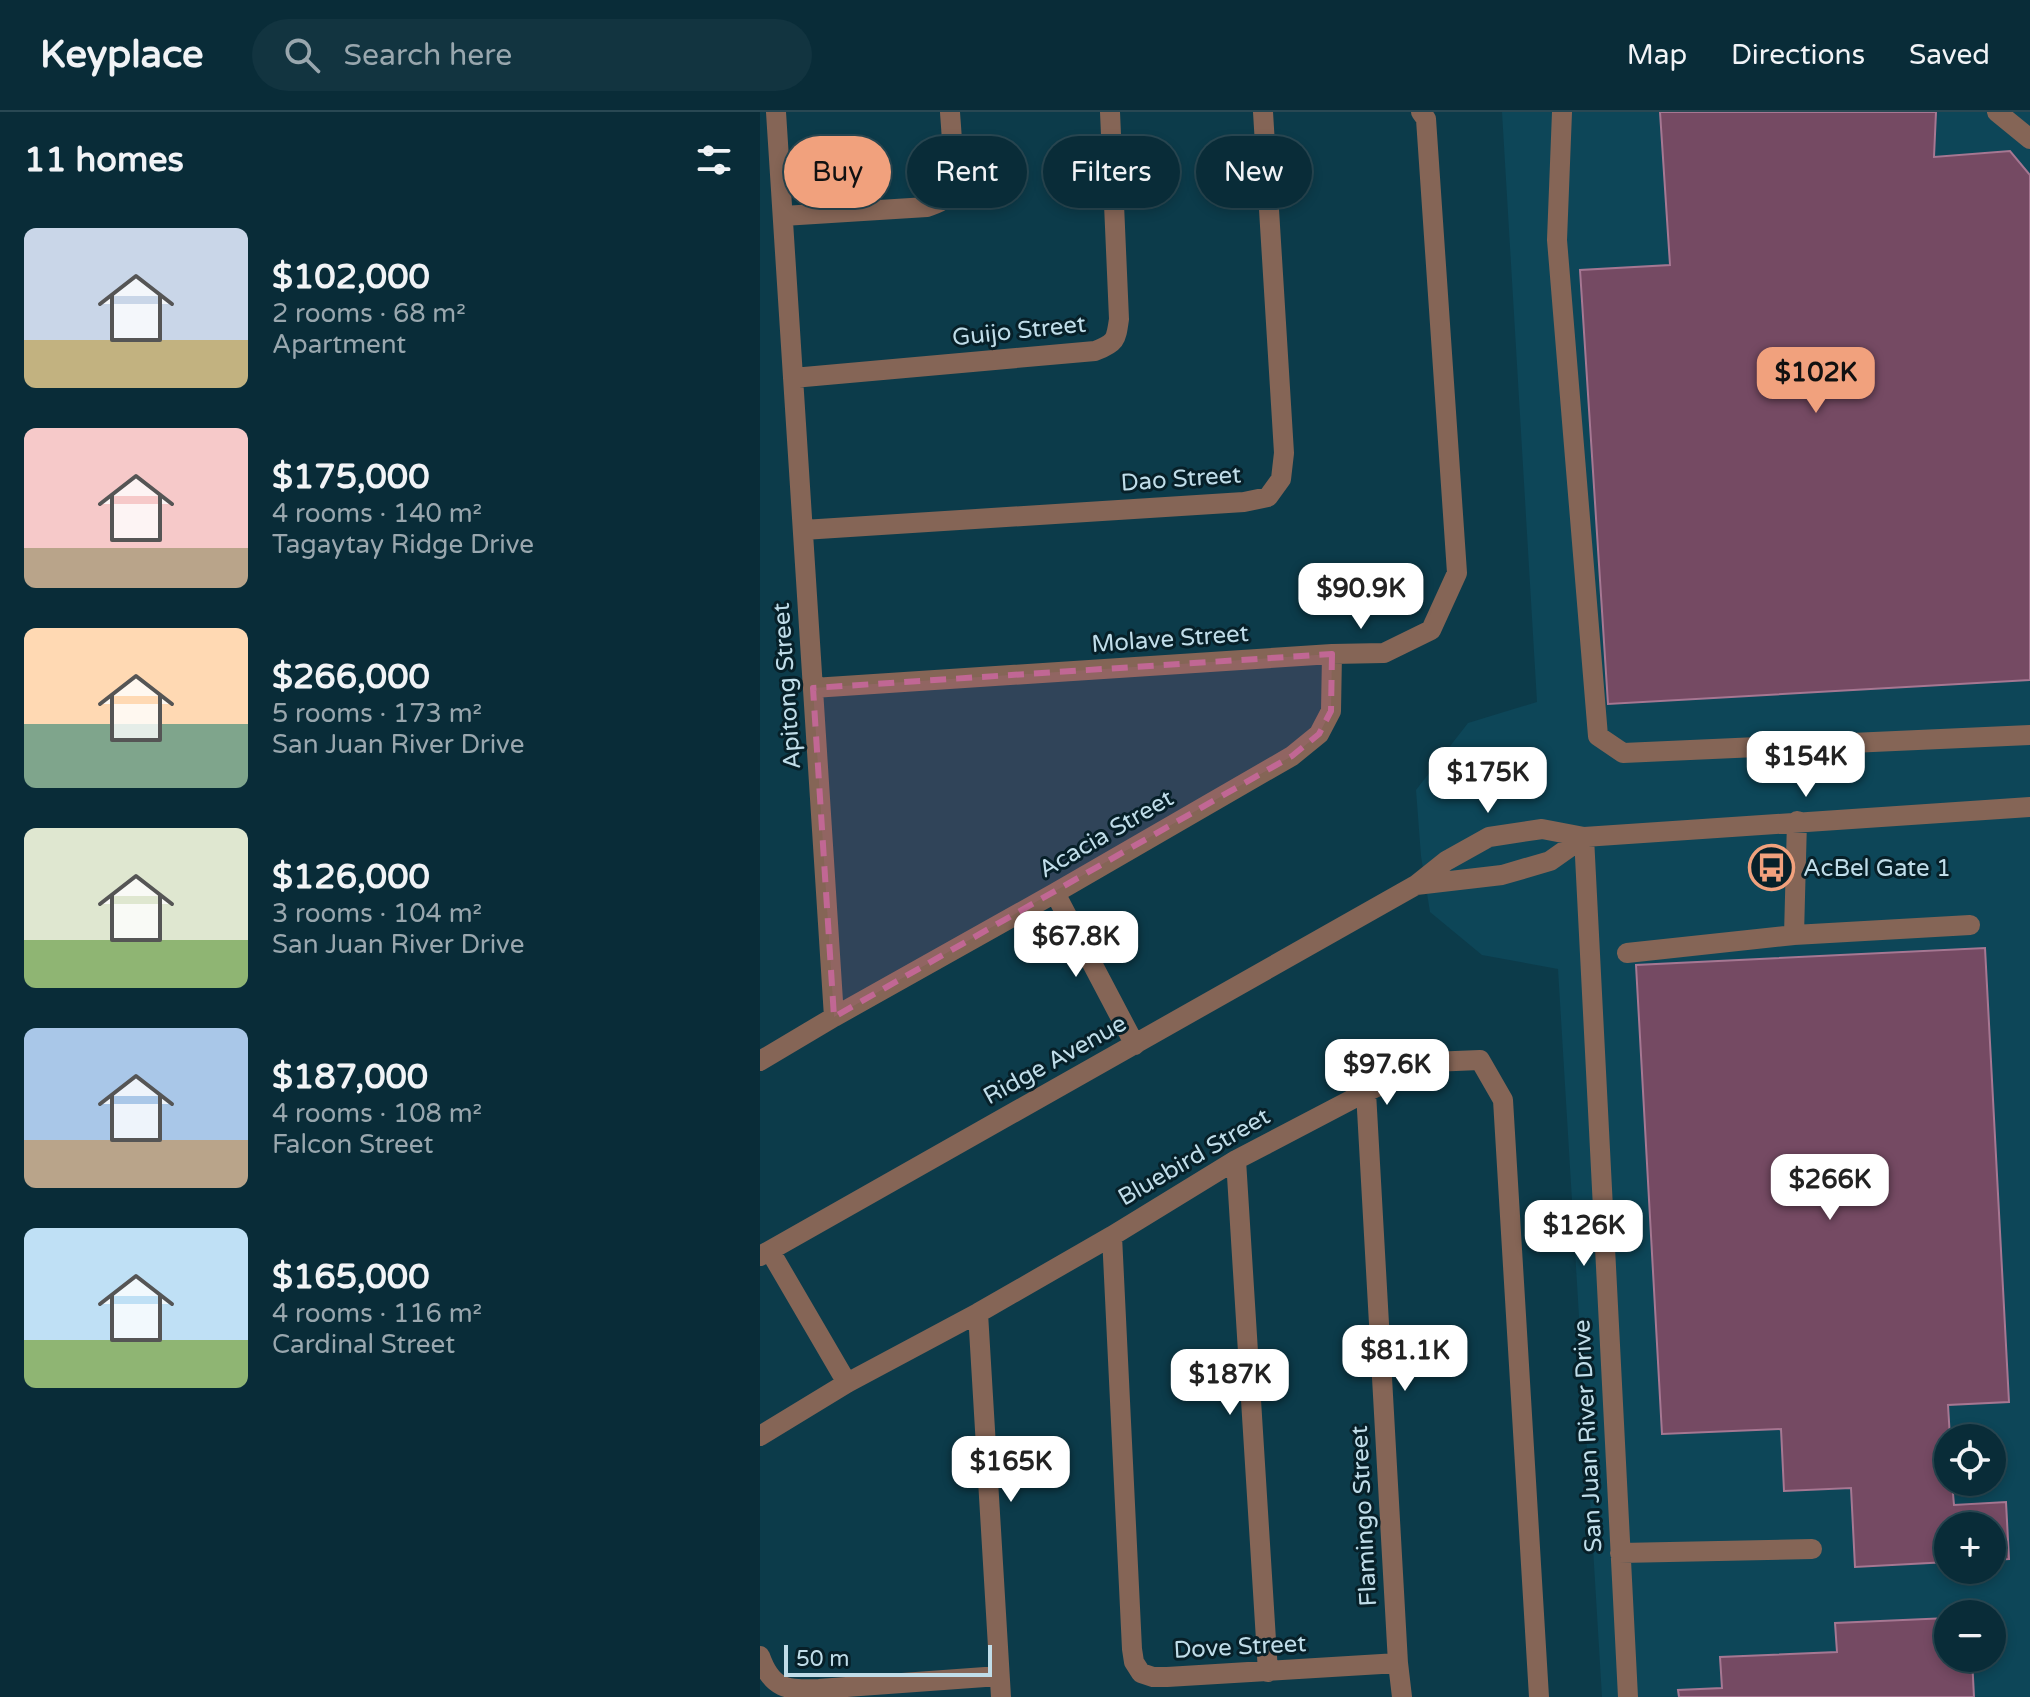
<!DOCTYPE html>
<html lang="en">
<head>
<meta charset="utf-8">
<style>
	:root { --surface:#092c38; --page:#123440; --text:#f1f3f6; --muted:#99a7ae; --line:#294853; --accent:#f1a17d }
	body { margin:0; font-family:"Varela Round",sans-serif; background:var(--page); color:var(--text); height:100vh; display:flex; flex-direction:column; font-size:30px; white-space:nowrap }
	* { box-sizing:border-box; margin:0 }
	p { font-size:26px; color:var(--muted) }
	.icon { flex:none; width:44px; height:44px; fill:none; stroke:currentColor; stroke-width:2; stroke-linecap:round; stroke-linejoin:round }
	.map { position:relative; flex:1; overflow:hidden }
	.panel { display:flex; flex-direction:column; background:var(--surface); width:760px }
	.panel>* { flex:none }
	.top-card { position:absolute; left:24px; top:24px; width:760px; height:72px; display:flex; gap:16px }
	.controls { position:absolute; left:1174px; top:1312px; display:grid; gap:16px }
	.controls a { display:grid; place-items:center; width:72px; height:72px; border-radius:50%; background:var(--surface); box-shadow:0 4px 12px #0003,0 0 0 2px var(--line); font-size:40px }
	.scale { position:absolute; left:24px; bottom:20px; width:208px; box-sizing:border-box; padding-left:8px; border:4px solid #c0dde9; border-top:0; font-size:22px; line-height:28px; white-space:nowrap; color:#c0dde9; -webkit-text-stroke:6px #072029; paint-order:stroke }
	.price { position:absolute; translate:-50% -68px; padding:0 18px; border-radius:16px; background:#fff; color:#222; font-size:26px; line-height:52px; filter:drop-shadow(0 2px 4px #0008) }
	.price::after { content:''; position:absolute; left:50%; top:48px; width:24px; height:18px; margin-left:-12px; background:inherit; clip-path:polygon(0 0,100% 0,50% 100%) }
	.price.selected { background:var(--accent); color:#111 }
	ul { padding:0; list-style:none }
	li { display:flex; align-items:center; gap:24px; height:200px; padding:0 24px }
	li span { display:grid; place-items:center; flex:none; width:224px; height:160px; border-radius:12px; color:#555 }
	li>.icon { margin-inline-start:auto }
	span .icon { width:96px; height:96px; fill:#fffc; stroke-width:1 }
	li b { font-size:34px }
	h2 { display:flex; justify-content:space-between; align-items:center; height:96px; padding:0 24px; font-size:34px }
	.pill { padding:0 28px; border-radius:36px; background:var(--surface); box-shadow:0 4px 12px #0003,0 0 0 2px var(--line); font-size:28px; line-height:72px }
	.pill.selected { background:var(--accent); color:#111 }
	header { display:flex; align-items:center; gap:48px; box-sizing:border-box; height:112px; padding:0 40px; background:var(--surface); border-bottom:2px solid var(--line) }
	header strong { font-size:38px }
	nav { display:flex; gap:44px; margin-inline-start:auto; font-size:28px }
	.search { width:560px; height:72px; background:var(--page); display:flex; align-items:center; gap:20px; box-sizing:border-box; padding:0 28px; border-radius:44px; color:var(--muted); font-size:30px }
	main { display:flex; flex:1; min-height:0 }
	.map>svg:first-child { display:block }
	.built { fill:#0d4658; fill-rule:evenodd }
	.building { fill:#754a63; stroke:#a67792; stroke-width:2 }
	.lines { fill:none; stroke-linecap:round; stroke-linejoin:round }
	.minor { stroke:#856556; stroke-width:20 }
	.marked { fill:#c16794; fill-opacity:0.2; stroke:#c16794; stroke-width:6; stroke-dasharray:16 10; stroke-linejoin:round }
	.labels { text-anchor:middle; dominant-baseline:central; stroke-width:6; stroke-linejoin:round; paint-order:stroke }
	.street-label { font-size:24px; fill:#c0dde9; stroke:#072029 }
	.poi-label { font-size:24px; fill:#c0dde9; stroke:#072029; text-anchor:start }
</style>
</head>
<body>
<header>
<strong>Keyplace</strong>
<div class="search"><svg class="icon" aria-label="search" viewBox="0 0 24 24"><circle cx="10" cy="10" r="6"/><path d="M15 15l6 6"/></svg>Search here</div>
<nav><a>Map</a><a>Directions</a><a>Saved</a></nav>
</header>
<main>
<section class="panel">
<h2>11 homes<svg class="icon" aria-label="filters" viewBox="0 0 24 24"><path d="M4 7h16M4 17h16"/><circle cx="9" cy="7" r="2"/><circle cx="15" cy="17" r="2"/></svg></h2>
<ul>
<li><span style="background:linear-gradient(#c9d6e8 70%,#c2b280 0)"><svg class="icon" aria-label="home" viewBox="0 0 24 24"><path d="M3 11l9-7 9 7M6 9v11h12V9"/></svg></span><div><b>$102,000</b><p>2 rooms · 68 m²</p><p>Apartment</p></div></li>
<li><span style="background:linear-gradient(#f6c9c9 75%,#b9a48a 0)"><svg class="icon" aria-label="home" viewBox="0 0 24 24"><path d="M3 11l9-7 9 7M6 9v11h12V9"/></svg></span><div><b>$175,000</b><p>4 rooms · 140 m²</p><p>Tagaytay Ridge Drive</p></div></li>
<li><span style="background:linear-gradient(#ffd9b3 60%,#7fa58c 0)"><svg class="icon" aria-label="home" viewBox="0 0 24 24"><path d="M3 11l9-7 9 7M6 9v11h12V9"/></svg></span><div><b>$266,000</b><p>5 rooms · 173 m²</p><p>San Juan River Drive</p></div></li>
<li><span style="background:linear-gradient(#dfe7d0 70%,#8fb573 0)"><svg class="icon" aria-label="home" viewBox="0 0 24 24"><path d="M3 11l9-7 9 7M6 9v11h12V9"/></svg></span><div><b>$126,000</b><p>3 rooms · 104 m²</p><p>San Juan River Drive</p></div></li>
<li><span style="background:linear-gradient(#a9c7e8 70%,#b9a48a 0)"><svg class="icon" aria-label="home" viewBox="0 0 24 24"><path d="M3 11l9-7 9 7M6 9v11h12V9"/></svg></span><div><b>$187,000</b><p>4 rooms · 108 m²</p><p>Falcon Street</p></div></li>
<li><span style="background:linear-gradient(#bfe0f5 70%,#8fb573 0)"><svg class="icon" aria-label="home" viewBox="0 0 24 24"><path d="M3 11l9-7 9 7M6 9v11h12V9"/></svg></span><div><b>$165,000</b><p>4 rooms · 116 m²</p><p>Cardinal Street</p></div></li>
</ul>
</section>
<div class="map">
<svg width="1270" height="1585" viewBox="0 0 1270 1585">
	<rect width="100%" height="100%" fill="#0c3b4a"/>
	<path class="built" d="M 742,0 L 1270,0 L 1270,1585 L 842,1585 L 798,857 L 722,843 L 670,800 L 661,744 L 656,678 L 708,611 L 777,590 ZM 1188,1326 L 1232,1326 L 1232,1370 L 1188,1370 ZM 1188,1414 L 1232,1414 L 1232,1458 L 1188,1458 ZM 1188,1502 L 1232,1502 L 1232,1546 L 1188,1546 Z"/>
	<path class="building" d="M 900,0 L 1176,0 L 1174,45 L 1250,39 L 1270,63 L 1270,568 L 848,592 L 820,158 L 910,153 Z
		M 1225,836 L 1249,1290 L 1188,1293 L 1190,1326 L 1188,1326 L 1188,1370 L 1192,1370 L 1194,1393 L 1246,1390 L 1249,1447 L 1232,1448 L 1232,1414 L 1188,1414 L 1188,1450 L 1095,1455 L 1091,1376 L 1024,1379 L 1021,1317 L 902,1322 L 876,853 Z
		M 1188,1506 L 1188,1546 L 1212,1546 L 1214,1585 L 919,1585 L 918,1578 L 962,1576 L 960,1545 L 1077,1540 L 1075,1511 Z"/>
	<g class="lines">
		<path class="minor" d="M 16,0 L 74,905
			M 802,0 L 797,128 L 838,624 L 863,641 L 1270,623
			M 1237,0 L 1270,27
			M 23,104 L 167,95 C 172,93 180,91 184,87 C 198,75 191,19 190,0
			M 33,266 L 335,239 C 356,231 356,228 359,207 L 350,0
			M 43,418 L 484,390 L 508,385 L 521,367 L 524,341 L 503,0
			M 53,576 L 572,542 L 624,541 L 671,518 L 697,461 L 666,7 L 661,0
			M 824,725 L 868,1585
			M 656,773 L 742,763 L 790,749 L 824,725
			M 295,781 L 375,933
			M 1034,823 L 1037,709
			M 867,841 L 1034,823 L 1210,813
			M 0,949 L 74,905 L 295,781 L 532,644 L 559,622 L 571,599 L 572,542
			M 606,980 L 638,1551 L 642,1585
			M 476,1048 L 508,1560
			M 352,1124 L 372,1537 L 374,1550 L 381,1561 L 393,1565 L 407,1565 L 638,1551
			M 10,1139 L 87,1271
			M 0,1144 L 656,773 L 686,749 L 729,725 L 782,717 L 824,725 L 1270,695
			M 218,1201 L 241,1585
			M 0,1324 L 87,1271 L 218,1201 L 352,1124 L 476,1048 L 606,980 L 671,950 L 720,948 L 743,988 L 779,1585
			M 860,1441 L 1052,1437
			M 0,1544 C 12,1578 27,1578 59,1577 L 239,1564"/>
	</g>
	<path class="marked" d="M 572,542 L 571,599 L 559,622 L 532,644 L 74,905 L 53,576 Z"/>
	<defs>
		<symbol id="bus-ring" viewBox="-11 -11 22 22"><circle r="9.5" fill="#072029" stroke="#f1a17d" stroke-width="1.5"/><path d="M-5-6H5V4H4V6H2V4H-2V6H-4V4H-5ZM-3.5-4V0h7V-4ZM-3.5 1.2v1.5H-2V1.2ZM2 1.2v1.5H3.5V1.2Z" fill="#f1a17d"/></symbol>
	</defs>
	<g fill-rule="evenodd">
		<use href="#bus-ring" x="986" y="730" width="51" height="51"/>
	</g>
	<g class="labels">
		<g class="street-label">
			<text transform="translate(259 219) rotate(-6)">Guijo Street</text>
			<text transform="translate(421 367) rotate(-4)">Dao Street</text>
			<text transform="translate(410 527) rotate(-4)">Molave Street</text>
			<text transform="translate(27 574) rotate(-94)">Apitong Street</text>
			<text transform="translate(346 722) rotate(-30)">Acacia Street</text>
			<text transform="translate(295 948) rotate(-29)">Ridge Avenue</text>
			<text transform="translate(434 1045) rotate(-30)">Bluebird Street</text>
			<text transform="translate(828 1324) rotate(-93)">San Juan River Drive</text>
			<text transform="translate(604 1404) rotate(-93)">Flamingo Street</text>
			<text transform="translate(480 1535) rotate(-3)">Dove Street</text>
		</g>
		<g class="poi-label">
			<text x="1043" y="756">AcBel Gate 1</text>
		</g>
	</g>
</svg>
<div class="controls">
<a><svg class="icon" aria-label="locate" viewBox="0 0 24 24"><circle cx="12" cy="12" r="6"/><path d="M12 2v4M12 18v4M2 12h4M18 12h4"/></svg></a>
<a>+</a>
<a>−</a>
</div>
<div class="scale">50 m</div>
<b class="price selected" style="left:1056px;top:303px">$102K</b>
<b class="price" style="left:601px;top:519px">$90.9K</b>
<b class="price" style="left:1046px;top:687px">$154K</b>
<b class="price" style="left:728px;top:703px">$175K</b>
<b class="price" style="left:316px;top:867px">$67.8K</b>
<b class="price" style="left:627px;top:995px">$97.6K</b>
<b class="price" style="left:1070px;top:1110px">$266K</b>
<b class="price" style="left:824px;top:1156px">$126K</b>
<b class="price" style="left:645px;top:1281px">$81.1K</b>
<b class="price" style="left:470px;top:1305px">$187K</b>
<b class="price" style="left:251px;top:1392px">$165K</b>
<div class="top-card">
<a class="pill selected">Buy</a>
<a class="pill">Rent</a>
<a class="pill">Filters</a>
<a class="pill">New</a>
</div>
</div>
</main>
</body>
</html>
